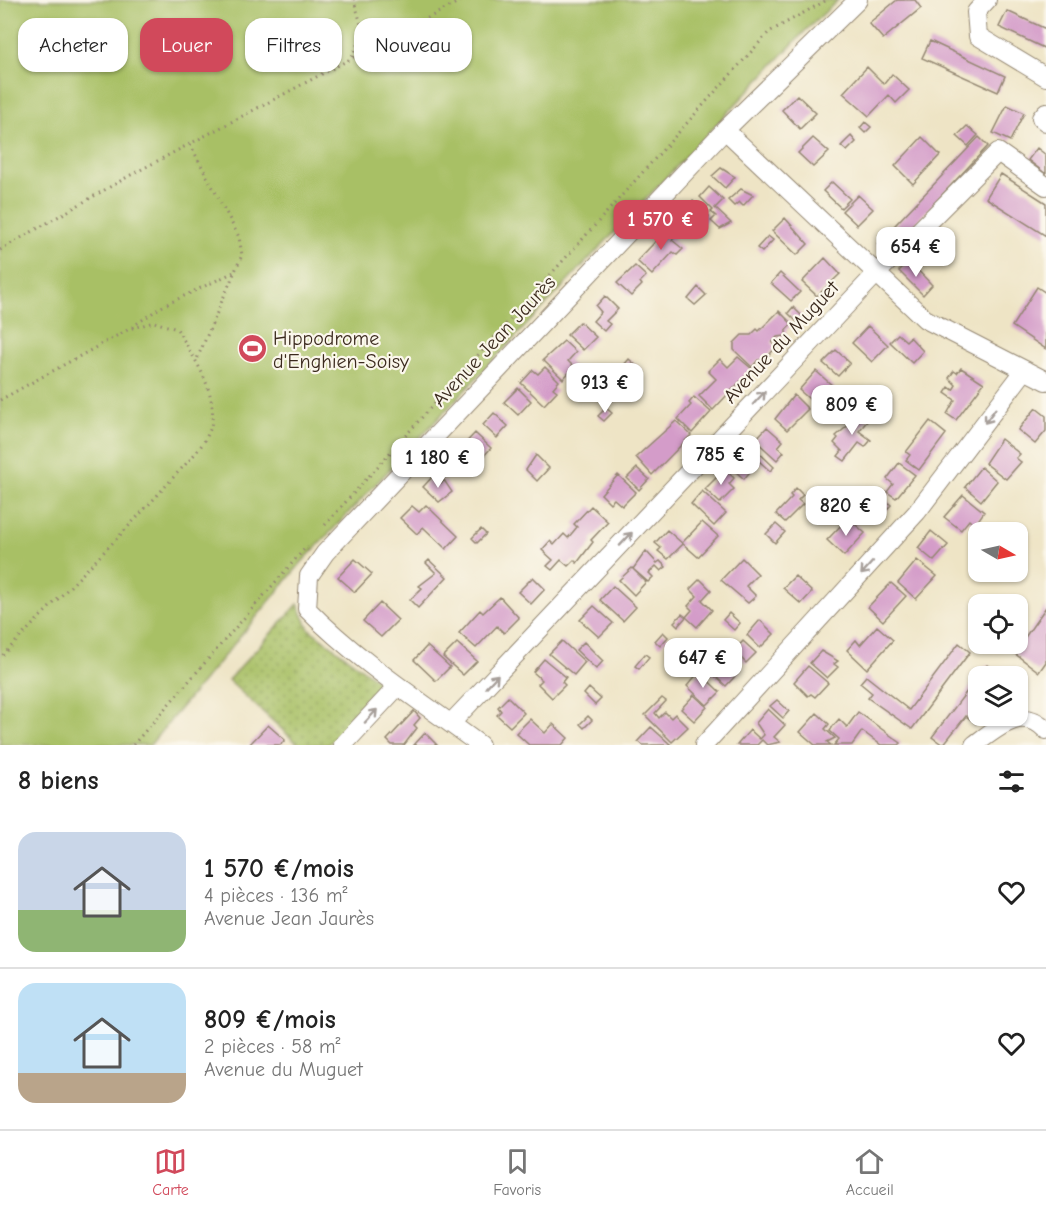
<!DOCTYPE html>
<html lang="fr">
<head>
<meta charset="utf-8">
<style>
	:root { --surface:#fff; --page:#f2f2f2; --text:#222; --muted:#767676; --line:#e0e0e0; --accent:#d1495b }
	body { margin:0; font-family:"Comic Neue",sans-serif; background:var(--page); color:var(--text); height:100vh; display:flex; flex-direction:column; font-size:22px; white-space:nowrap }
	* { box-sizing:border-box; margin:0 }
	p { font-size:20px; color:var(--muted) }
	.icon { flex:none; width:33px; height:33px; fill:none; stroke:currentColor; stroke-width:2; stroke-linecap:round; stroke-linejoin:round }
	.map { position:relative; height:745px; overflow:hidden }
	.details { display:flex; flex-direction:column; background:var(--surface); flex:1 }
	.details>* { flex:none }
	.top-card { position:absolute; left:18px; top:18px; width:600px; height:54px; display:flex; gap:12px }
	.needle { width:39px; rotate:99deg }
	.fabs { position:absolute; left:968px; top:522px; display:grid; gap:12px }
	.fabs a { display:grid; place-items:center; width:60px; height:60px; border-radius:12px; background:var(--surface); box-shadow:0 2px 4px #0004; font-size:30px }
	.price { position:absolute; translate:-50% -51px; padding:0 14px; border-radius:12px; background:#fff; color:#222; font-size:20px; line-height:39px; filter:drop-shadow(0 2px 3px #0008) }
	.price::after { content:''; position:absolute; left:50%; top:36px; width:18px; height:14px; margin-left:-9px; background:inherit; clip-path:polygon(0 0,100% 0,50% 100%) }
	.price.on { background:var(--accent); color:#fff }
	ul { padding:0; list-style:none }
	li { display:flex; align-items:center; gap:18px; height:150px; padding:0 18px }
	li+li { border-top:2px solid var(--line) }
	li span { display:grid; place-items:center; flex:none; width:168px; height:120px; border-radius:18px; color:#555 }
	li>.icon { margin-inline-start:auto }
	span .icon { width:72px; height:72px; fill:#fffc; stroke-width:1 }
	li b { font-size:26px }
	h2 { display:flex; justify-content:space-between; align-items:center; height:72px; padding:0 18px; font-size:26px }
	.pill { padding:0 21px; border-radius:18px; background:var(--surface); box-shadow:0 2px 4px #0004; font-size:21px; line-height:54px }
	.pill.on { background:var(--accent); color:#fff }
	.tabs { display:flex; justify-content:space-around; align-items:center; height:84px; border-top:2px solid var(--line); background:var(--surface); font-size:16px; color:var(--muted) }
	.tabs a { display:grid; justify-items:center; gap:3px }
	.tabs .on { color:var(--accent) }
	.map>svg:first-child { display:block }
	.grass { fill:url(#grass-dots); stroke:#727542; stroke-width:1.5 }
	.pitch { fill:#a8c065; stroke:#727542; stroke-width:1.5 }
	.building { fill:#d49cc9 }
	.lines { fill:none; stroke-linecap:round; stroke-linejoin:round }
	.minor-casing { stroke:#948772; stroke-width:20 }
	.path { stroke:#948772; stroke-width:3; stroke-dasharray:1.5 4.5; stroke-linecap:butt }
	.minor { stroke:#fff; stroke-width:18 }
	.oneway { stroke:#a79f9a }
	.labels { text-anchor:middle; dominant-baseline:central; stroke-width:4.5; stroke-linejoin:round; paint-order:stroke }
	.poi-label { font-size:20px; fill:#3b2a1e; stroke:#fbf7ec; text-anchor:start }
	.street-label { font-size:20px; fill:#3b2a1e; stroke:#fbf7ec }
</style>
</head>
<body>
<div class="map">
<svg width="1046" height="745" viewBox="0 0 1046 745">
	<defs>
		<pattern id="grass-dots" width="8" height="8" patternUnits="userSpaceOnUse" patternTransform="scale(1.5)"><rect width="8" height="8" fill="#a8c065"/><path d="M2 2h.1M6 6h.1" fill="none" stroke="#8a9c53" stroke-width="1.8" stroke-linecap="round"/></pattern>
	</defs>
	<rect width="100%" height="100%" fill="#fbf7ec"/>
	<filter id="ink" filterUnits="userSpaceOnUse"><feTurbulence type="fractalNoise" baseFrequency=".0167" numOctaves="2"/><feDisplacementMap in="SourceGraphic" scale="12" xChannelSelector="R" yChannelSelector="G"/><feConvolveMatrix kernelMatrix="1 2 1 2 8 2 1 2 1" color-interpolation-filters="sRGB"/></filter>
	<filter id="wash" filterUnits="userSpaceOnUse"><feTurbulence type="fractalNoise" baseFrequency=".008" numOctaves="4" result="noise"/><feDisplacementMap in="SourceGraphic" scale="24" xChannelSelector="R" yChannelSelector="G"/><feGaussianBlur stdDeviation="1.35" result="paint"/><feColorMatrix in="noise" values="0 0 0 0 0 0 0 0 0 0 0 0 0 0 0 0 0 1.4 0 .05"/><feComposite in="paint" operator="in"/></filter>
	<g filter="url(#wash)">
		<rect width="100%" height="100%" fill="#eee4c5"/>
		<path class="grass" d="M 298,604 L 309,629 L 377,680 L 377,693 L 328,745 L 299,745 L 228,680 Z"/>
		<path class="pitch" d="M 0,0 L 838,0 L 805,31 L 302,562 L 150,745 L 0,745 Z"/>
		<g id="blocks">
			<path class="building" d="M 897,0 L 915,0 L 921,8 L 883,39 L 869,23 Z
				M 1007,11 L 1046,29 L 1046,49 L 999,27 Z
				M 930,41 L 1005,76 L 998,92 L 922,58 Z
				M 867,67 L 884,84 L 892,74 L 909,90 L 896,103 L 889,95 L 869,116 L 843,93 Z
				M 797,95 L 816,113 L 800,129 L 782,110 Z
				M 1007,105 L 1024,113 L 1010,141 L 993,133 Z
				M 865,122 L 871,127 L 865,133 L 860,128 Z
				M 967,126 L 978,135 L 968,146 L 957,136 Z
				M 851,136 L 856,142 L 847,151 L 841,146 Z
				M 922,137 L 940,155 L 913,184 L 895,166 Z
				M 979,137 L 988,146 L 887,253 L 877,244 Z
				M 813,138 L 829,152 L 813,167 L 798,153 Z
				M 1037,148 L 1046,155 L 1046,174 L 1028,160 Z
				M 721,168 L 735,177 L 725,188 L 712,176 Z
				M 1001,174 L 1046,203 L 1046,236 L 986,198 Z
				M 832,182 L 850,199 L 841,208 L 823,191 Z
				M 709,187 L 723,200 L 715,208 L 731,223 L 720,229 L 711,221 L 716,216 L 711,212 L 713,210 L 700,197 Z
				M 741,189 L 753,195 L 743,206 L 739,202 L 734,206 L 728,200 Z
				M 858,195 L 873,209 L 857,225 L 842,211 Z
				M 693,201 L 709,217 L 695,231 L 679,216 Z
				M 785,218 L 808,244 L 797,255 L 772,231 Z
				M 672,224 L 680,232 L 672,240 L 683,249 L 677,255 L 673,252 L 652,275 L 637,261 Z
				M 768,236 L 773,240 L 762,252 L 757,248 Z
				M 825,258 L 840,274 L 817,296 L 802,282 Z
				M 909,261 L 932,285 L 923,295 L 899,271 Z
				M 635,266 L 646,276 L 640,282 L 642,285 L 631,296 L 617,283 Z
				M 780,273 L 800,292 L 791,301 L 771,283 Z
				M 698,287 L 706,295 L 695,305 L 688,299 Z
				M 1037,287 L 1046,293 L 1046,349 L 1012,326 Z
				M 605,296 L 618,309 L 606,321 L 610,324 L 604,331 L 593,321 L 601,312 L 596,306 Z
				M 793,307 L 803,317 L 798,323 L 788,313 Z
				M 779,311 L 792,324 L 786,330 L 786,336 L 777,337 L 772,343 L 776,347 L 765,360 L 758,360 L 752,367 L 734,350 L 734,343 L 742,335 L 751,335 L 757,329 L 759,331 Z
				M 580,322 L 596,337 L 583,350 L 567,335 Z
				M 868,326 L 888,345 L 872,362 L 852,343 Z
				M 898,334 L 906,341 L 910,337 L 923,351 L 912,363 L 890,342 Z
				M 564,341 L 576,352 L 568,361 L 574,367 L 563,379 L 543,360 Z
				M 836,350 L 850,363 L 838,376 L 823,363 Z
				M 738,357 L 752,369 L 713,410 L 699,396 L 716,379 L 708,371 L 720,359 L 728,367 Z
				M 629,359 L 641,370 L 635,376 L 624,365 Z
				M 545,367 L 559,381 L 553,388 L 557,391 L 544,405 L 521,383 L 533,370 L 538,374 Z
				M 961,368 L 984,383 L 956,420 L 947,414 L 955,400 L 945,393 L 949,387 L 953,390 L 956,385 L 949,378 L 954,371 L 957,373 Z
				M 624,369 L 632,377 L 620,391 L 606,378 L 614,370 L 619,375 Z
				M 816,371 L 834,387 L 816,405 L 799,390 Z
				M 518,388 L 531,401 L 518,415 L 504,402 Z
				M 794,395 L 808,409 L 787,430 L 775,419 Z
				M 694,397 L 711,412 L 692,433 L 678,419 L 691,405 L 689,403 Z
				M 606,408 L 612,413 L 604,421 L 598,416 Z
				M 1036,408 L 1046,416 L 1046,431 L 1035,444 L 1018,430 Z
				M 856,410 L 868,420 L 859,431 L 871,440 L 865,447 L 859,443 L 845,461 L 838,456 L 842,451 L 834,443 L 838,438 L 836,436 L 852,422 L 849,419 Z
				M 494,413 L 508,426 L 497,438 L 483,425 Z
				M 676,421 L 691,435 L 652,475 L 636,457 Z
				M 930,421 L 946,434 L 919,470 L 906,460 L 910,455 L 906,452 Z
				M 767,427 L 783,441 L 778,447 L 784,452 L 777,460 L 755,440 Z
				M 475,433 L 491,448 L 471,470 L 462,463 L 465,459 L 457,452 Z
				M 1001,439 L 1020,454 L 1016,458 L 1021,462 L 1006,479 L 985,463 Z
				M 749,443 L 774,467 L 770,471 L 759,461 L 744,479 L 735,471 L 741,465 L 734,459 Z
				M 536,455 L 549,468 L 537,481 L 526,470 Z
				M 899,463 L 915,475 L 896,498 L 887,492 L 893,484 L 887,479 Z
				M 981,467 L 997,481 L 981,501 L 965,487 Z
				M 637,468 L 649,479 L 639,490 L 627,478 Z
				M 725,469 L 734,478 L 729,484 L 734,489 L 720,503 L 705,489 Z
				M 434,475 L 442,483 L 444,480 L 452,492 L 439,502 L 423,487 Z
				M 618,475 L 636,492 L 622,506 L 614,499 L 610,503 L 601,494 Z
				M 796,488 L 803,495 L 798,500 L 803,504 L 785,522 L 776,514 L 792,497 L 790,495 Z
				M 702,491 L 726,513 L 714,526 L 691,504 Z
				M 877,492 L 891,505 L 877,520 L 862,507 Z
				M 963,495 L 984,512 L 975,525 L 969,520 L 961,530 L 944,517 Z
				M 426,505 L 458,536 L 446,549 L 423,527 L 417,534 L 400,518 L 412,506 L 419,512 Z
				M 591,506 L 608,522 L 591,540 L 593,542 L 577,563 L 574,560 L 568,566 L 561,560 L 552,570 L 547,566 L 553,560 L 542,550 L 550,541 L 554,545 L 564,534 L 568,538 L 577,527 L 574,524 Z
				M 848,518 L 865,533 L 844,556 L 827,540 Z
				M 702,522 L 718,536 L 698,557 L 682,543 Z
				M 776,524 L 785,532 L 775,543 L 766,534 Z
				M 481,529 L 486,534 L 477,543 L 472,538 Z
				M 667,530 L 683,544 L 668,559 L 658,551 L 661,548 L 655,543 Z
				M 931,531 L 948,545 L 934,561 L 918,548 Z
				M 646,551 L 657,563 L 660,561 L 666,567 L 661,571 L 656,566 L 649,573 L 653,577 L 648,582 L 633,569 Z
				M 742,558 L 758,574 L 746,586 L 756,596 L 748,603 L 721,580 Z
				M 355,559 L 372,574 L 355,592 L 338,577 Z
				M 429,560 L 447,577 L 418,608 L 410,600 L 422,588 L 419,586 L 436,573 L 426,563 Z
				M 917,560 L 937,576 L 916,599 L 898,583 Z
				M 632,568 L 646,582 L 634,595 L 619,580 Z
				M 795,576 L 812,592 L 801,604 L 783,588 Z
				M 533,577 L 545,589 L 531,604 L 518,592 Z
				M 700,579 L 711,590 L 702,600 L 712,610 L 697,627 L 686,617 L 692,610 L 688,606 L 697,596 L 690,589 Z
				M 891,583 L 906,596 L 883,621 L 868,607 Z
				M 613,586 L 636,607 L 623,621 L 600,600 Z
				M 500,597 L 519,618 L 504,633 L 497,626 L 476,648 L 459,633 L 480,610 L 483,613 Z
				M 380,603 L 398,620 L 381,637 L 363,621 Z
				M 594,606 L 613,623 L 599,637 L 580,620 Z
				M 1046,607 L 1046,662 L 1039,672 L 1014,653 Z
				M 729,613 L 740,623 L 734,630 L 723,620 Z
				M 682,614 L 686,617 L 678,626 L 674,622 Z
				M 760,620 L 774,634 L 760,648 L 747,635 Z
				M 877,626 L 893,640 L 867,669 L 847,650 L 856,640 L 860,645 Z
				M 663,632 L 668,637 L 660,646 L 655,641 Z
				M 562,641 L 585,662 L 574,675 L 549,654 Z
				M 743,641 L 756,653 L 746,663 L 734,651 Z
				M 584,642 L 603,661 L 596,669 L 576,650 Z
				M 457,643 L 477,661 L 463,675 L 443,657 Z
				M 959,643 L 970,652 L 912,729 L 868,698 L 872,693 L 860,683 L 866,676 L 909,710 Z
				M 427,646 L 450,667 L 436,681 L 414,660 Z
				M 821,651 L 838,661 L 834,664 L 838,667 L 827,678 L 810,663 Z
				M 645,654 L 649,657 L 639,669 L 635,666 Z
				M 721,656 L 739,672 L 726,686 L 708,670 Z
				M 544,659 L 566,677 L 562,682 L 565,685 L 552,698 L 538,684 L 542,680 L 533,672 Z
				M 987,665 L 1001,676 L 978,676 L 978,716 L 983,716 L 976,724 L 966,716 L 943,745 L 932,737 Z
				M 808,666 L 828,683 L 815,697 L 811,694 L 808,696 L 794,682 Z
				M 699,672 L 720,692 L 707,705 L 687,686 Z
				M 589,688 L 601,699 L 595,705 L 584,694 Z
				M 694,695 L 707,707 L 694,721 L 681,709 Z
				M 508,697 L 524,713 L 510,727 L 497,715 L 501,711 L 498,707 Z
				M 662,698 L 666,701 L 655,713 L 659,718 L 665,712 L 671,718 L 675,714 L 688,727 L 672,742 L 645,715 Z
				M 777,700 L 789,711 L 783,718 L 770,706 Z
				M 768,709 L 785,725 L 774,737 L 780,742 L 767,745 L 762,740 L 757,745 L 737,745 L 750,730 L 760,739 L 764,735 L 756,723 Z
				M 414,711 L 420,718 L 414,725 L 417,728 L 404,745 L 392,745 L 387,740 Z
				M 858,712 L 901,743 L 899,745 L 881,745 L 862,731 L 852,745 L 834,745 L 839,739 L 830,731 L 833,726 L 839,719 L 847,727 Z
				M 817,713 L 829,724 L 825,729 L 835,738 L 827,742 L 831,745 L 815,745 L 800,732 Z
				M 588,716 L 592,720 L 584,728 L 580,724 Z
				M 530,719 L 545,733 L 553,724 L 568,738 L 562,745 L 529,745 L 516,733 Z
				M 268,725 L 285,740 L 280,745 L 249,745 Z
				M 651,727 L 671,745 L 643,745 L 638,741 Z
				M 425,733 L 437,745 L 414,745 Z"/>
		</g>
	</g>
	<g filter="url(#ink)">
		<use href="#blocks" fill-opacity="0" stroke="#948772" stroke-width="1.5"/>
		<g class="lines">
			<defs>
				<path id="minor" d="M 987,0 L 976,12 L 978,36 L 1046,77
					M 1046,112 L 1041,118 L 1046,122
					M 725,130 L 925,319 L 1046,381
					M 451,723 L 875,275 L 998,152 L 1046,186
					M 343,745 L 398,686
					M 480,745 C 421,701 359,662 307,609 L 309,576 L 325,553 L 725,130 L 858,0
					M 704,745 L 917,512 L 1025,370
					M 974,745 C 996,729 1022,704 1046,730"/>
			</defs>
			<use href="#minor" class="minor-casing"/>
			<path class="path" d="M 352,57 L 363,31 L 354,0
				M 190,144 L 239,237 L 242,255 L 196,361
				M 0,250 L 129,176 L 462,0
				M 132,327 L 161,307 L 234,272
				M 0,400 L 129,329 L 154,322 L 177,329 C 193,356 219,393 211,426 C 206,446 184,465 171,480 C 116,542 57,599 0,658
				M 325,525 L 769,32 L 827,0
				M 133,745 L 307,546"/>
			<use href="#minor" class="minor"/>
		</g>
		<defs><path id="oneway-shaft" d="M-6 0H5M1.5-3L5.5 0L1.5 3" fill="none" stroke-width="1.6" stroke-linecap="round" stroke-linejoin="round" transform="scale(1.5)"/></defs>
		<g class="oneway">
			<use href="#oneway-shaft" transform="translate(759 398) rotate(-47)"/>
			<use href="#oneway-shaft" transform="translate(990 416) rotate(127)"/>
			<use href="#oneway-shaft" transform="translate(626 539) rotate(-47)"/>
			<use href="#oneway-shaft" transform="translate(867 568) rotate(132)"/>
			<use href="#oneway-shaft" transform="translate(492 681) rotate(-47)"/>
			<use href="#oneway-shaft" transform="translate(371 716) rotate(-47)"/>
		</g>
	</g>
	<defs>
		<symbol id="stadium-disc" viewBox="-11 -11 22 22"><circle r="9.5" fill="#d1495b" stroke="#fbf7ec"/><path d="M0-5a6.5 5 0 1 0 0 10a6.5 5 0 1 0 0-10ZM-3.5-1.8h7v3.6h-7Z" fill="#fff"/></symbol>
	</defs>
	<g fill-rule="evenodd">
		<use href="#stadium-disc" x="236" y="332" width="33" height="33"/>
	</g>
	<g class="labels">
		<g class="poi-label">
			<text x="273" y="338">Hippodrome<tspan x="273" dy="23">d'Enghien-Soisy</tspan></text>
		</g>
		<g class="street-label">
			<text transform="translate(494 341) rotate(-47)">Avenue Jean Jaurès</text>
			<text transform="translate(781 342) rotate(-47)">Avenue du Muguet</text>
		</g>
	</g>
</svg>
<div class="fabs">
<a><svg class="needle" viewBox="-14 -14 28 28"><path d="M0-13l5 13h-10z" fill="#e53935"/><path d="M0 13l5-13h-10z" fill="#767676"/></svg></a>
<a><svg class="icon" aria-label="locate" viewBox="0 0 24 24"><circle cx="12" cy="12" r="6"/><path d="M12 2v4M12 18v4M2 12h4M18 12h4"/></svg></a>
<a><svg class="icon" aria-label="layers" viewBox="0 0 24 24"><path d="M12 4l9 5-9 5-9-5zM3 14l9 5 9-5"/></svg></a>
</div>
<b class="price on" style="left:661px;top:251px">1 570 €</b>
<b class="price" style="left:916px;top:278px">654 €</b>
<b class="price" style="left:605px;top:414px">913 €</b>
<b class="price" style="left:852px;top:436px">809 €</b>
<b class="price" style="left:721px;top:486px">785 €</b>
<b class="price" style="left:438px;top:489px">1 180 €</b>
<b class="price" style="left:846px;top:537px">820 €</b>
<b class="price" style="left:703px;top:689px">647 €</b>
<div class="top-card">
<a class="pill">Acheter</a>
<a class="pill on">Louer</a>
<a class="pill">Filtres</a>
<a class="pill">Nouveau</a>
</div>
</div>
<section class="details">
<h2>8 biens<svg class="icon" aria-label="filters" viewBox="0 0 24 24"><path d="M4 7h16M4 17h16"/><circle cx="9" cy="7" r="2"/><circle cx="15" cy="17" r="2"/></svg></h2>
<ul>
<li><span style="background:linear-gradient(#c9d6e8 65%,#8fb573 0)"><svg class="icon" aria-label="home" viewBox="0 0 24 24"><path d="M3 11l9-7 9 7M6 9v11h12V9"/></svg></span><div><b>1 570 €/mois</b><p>4 pièces · 136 m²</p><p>Avenue Jean Jaurès</p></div><svg class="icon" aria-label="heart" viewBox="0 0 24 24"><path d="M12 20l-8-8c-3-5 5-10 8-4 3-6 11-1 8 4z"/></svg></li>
<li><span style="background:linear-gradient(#bfe0f5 75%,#b9a48a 0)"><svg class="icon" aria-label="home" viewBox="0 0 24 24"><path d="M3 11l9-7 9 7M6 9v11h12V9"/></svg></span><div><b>809 €/mois</b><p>2 pièces · 58 m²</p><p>Avenue du Muguet</p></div><svg class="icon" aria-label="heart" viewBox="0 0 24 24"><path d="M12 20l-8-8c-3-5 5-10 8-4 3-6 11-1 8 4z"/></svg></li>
</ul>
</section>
<nav class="tabs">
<a class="on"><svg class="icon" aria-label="map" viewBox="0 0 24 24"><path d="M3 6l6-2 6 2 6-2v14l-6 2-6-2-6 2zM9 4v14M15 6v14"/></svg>Carte</a>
<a><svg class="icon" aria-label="saved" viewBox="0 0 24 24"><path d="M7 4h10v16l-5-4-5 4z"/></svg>Favoris</a>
<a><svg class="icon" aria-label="home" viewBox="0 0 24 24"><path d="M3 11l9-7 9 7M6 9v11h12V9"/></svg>Accueil</a>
</nav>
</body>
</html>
